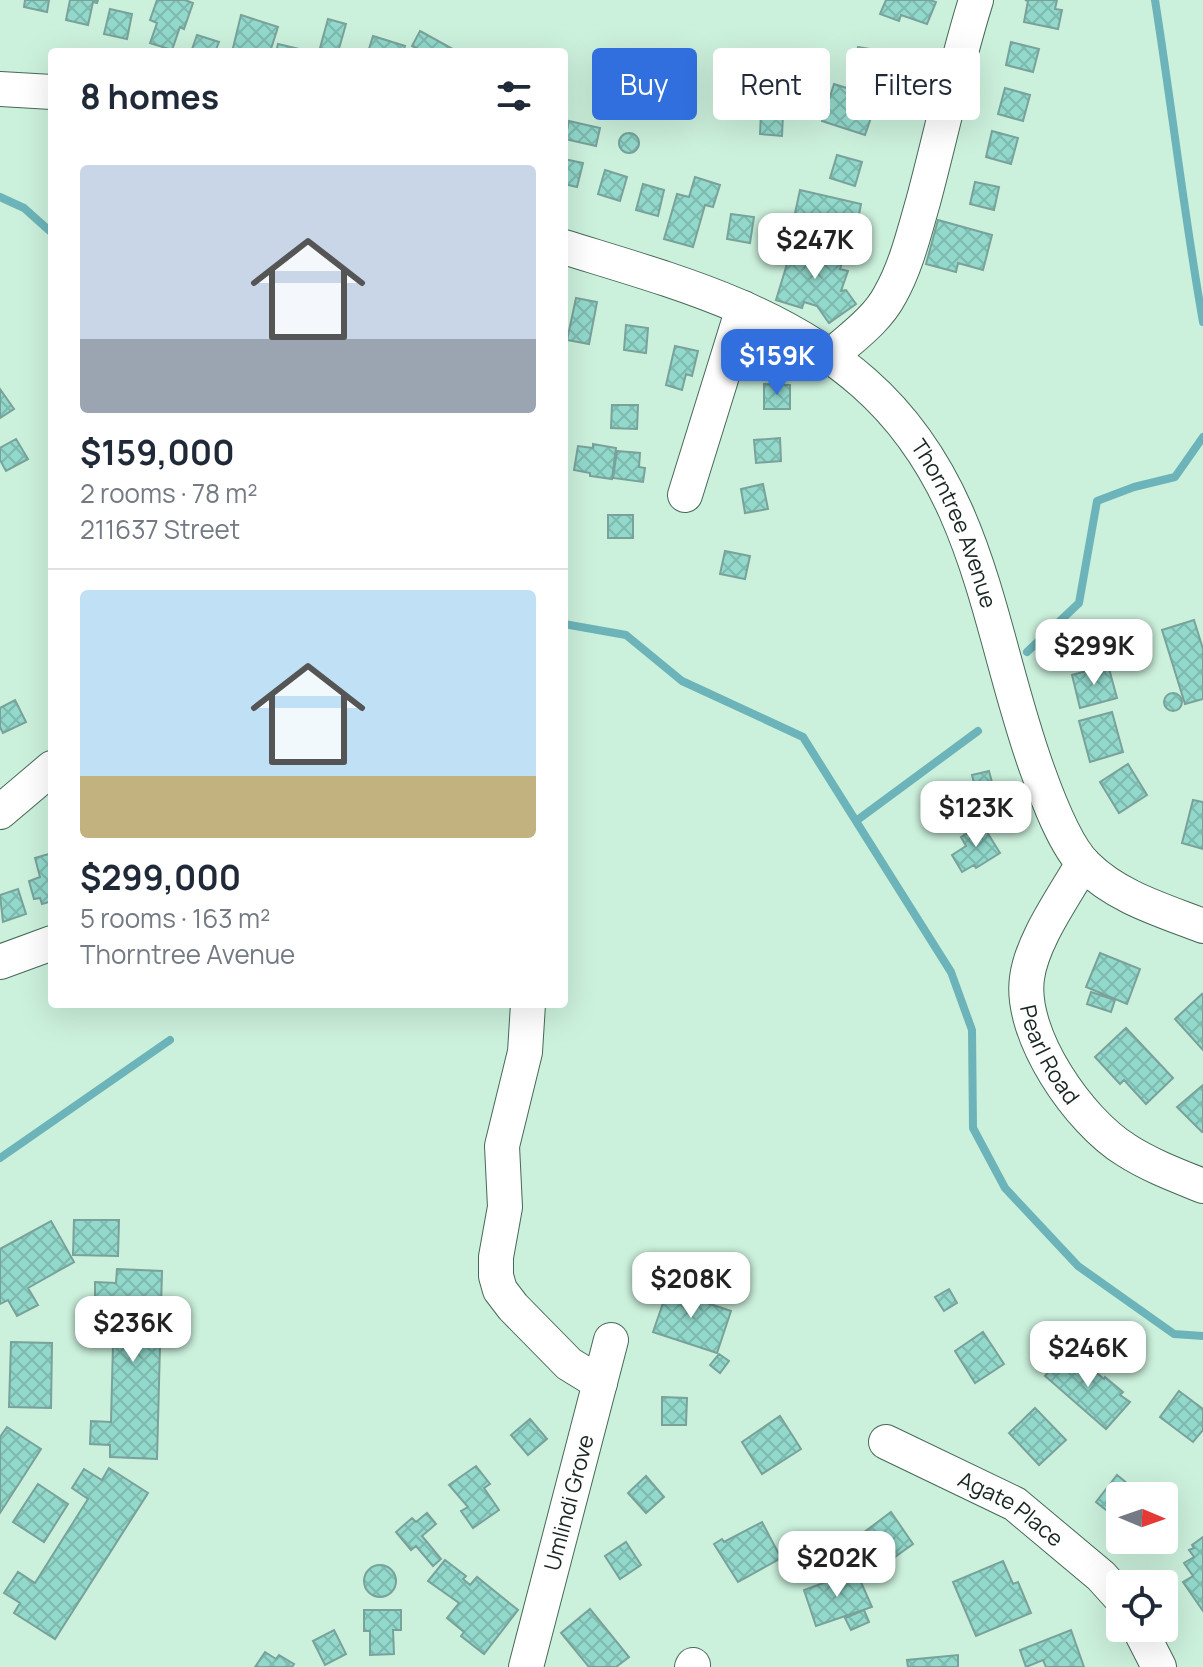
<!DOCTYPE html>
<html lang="en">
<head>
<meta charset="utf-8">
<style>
	:root { --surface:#fff; --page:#f6f6f7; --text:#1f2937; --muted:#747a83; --line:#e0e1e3; --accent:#306fdd }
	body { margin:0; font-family:Manrope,sans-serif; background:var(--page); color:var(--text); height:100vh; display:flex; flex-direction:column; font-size:30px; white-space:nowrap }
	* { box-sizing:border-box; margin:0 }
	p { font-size:26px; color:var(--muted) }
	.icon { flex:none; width:44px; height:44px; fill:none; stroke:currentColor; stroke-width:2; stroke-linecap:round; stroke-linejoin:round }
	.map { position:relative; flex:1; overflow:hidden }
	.side { position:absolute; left:48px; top:48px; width:520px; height:960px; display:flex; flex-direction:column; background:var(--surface); border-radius:8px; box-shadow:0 8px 32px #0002 }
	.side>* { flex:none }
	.hud { position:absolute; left:592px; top:48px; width:490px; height:72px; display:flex; gap:16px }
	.needle { width:52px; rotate:92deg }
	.controls { position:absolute; left:1106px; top:1482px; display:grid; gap:16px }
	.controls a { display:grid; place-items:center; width:72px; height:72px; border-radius:8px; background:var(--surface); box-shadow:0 8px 32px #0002; font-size:40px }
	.price { position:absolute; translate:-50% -68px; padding:0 18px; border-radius:16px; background:#fff; color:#222; font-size:26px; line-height:52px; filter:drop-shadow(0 2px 4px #0008) }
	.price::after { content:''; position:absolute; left:50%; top:48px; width:24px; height:18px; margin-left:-12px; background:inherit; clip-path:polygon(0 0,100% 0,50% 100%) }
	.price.active { background:var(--accent); color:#fff }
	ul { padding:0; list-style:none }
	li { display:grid; align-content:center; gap:16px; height:424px; padding:0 32px }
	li+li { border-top:2px solid var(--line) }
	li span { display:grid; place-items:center; height:248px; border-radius:8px; color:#555 }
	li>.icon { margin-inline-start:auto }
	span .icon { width:144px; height:144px; fill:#fffc; stroke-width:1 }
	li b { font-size:34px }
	h2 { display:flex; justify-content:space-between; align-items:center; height:96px; padding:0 32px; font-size:34px }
	.tag { padding:0 28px; border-radius:8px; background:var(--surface); box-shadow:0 8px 32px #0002; font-size:28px; line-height:72px }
	.tag.active { background:var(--accent); color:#fff }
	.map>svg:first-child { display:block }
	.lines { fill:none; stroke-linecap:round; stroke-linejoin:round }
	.stream { stroke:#6cb4b9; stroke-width:8 }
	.building { fill:url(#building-cross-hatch); stroke:#78a29a; stroke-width:2 }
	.minor-casing { stroke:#476958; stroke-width:36 }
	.minor { stroke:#fff; stroke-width:34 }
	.labels { text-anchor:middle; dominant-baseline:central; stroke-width:7; stroke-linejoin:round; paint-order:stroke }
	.street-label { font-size:22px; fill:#18261f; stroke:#d8fde9 }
</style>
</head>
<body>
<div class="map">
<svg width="1203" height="1667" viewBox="0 0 1203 1667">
	<defs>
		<pattern id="building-cross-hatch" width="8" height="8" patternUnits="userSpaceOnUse" patternTransform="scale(2)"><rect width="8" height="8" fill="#92d8cb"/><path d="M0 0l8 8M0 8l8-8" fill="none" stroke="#7db9ae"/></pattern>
	</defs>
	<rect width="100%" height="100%" fill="#cbf0dc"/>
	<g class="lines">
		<path class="stream" d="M 1155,0 C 1172,107 1184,215 1203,322
			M 0,197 L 24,208 L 52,233
			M 564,624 L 626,635 L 682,681 L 803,737 L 951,972 L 972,1030 L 973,1128 L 1005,1188 L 1078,1266 L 1174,1334 L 1203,1336
			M 1027,652 L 1079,603 L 1097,501 L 1134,487 L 1175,477 L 1203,437
			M 856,821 L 978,731
			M 0,1158 L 170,1040"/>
	</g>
	<path class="building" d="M 25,0 L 49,0 L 47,12 L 24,7 Z
		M 70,0 L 98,0 L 97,3 L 93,2 L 88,25 L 66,20 Z
		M 157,0 L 185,0 L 193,3 L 184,29 L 180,27 L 172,50 L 150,43 L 157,23 L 150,20 Z
		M 886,0 L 930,0 L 936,2 L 927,24 L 901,15 L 899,21 L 880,14 Z
		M 1025,0 L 1057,0 L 1055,9 L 1062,10 L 1058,29 L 1024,22 L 1028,1 Z
		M 110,9 L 132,14 L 127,39 L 104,34 Z
		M 241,15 L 278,27 L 270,52 L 232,52 Z
		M 328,19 L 346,24 L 338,52 L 320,48 Z
		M 420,31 L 453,49 L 451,52 L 418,52 L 420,50 L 412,46 Z
		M 197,35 L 219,42 L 215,52 L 191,52 Z
		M 373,36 L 405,46 L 403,52 L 368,52 Z
		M 1011,42 L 1039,49 L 1033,72 L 1006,65 Z
		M 278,44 L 312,52 L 276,52 Z
		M 858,47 L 883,51 L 879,75 L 854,70 Z
		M 834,84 L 856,91 L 851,105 L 873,112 L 865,135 L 822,121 Z
		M 1005,88 L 1030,95 L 1023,121 L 998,114 Z
		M 762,91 L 784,92 L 782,136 L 760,134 Z
		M 569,121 L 600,128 L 596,146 L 565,139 Z
		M 992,131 L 1018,138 L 1011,164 L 986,157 Z
		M619 143a10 10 0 1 1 20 0a10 10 0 1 1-20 0Z
		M 837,155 L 862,162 L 855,186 L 830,178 Z
		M 564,159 L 583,163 L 577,187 L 564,184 Z
		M 605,170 L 627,177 L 620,201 L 598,194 Z
		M 695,177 L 720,185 L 713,207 L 705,205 L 693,247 L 664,239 L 677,194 L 689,197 Z
		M 975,182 L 999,187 L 994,210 L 970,204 Z
		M 643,184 L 664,190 L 658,216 L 636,210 Z
		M 800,190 L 861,204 L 858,220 L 862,221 L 856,247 L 791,232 Z
		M 731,214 L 754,217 L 750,243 L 727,239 Z
		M 938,220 L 992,235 L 983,270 L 958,263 L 956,272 L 926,264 Z
		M 794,241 L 844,257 L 840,269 L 848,271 L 841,291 L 846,290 L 856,304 L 829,323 L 817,306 L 804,302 L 802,308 L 776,300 Z
		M 576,298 L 597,302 L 589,344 L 567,340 Z
		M 626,325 L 648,328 L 646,353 L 624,350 Z
		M 675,346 L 698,351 L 692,376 L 686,374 L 682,390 L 666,385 Z
		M 764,384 L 790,385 L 790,409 L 764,409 Z
		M 0,389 L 14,409 L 0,418 Z
		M 612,405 L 638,405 L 637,429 L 611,428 Z
		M 780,438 L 781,461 L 756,463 L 754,440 Z
		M 16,439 L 28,459 L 6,471 L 0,460 L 0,448 Z
		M 593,444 L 616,448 L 612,479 L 590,476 L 590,473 L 574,470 L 578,446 L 593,448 Z
		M 617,451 L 640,453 L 639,467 L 645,468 L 643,482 L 613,478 Z
		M 763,484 L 768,509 L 745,513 L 741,489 Z
		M 608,515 L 633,515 L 633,538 L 608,538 Z
		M 725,551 L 750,556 L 745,579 L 720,574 Z
		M 1194,620 L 1203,649 L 1203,699 L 1185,704 L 1162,630 Z
		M 1108,665 L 1117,698 L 1080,708 L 1072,675 Z
		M1164 702a9 9 0 1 1 18 0a9 9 0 1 1-18 0Z
		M 15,700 L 26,722 L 3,733 L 0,727 L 0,708 Z
		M 1112,712 L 1123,752 L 1090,762 L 1079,721 Z
		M 1128,764 L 1147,795 L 1119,813 L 1100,782 Z
		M 989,771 L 998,805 L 981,810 L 972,775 Z
		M 1193,800 L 1203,802 L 1203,849 L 1182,843 Z
		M 982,824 L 1000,853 L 976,868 L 974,865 L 962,872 L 952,855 L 966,846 L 961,837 Z
		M 52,853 L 52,901 L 42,904 L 40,898 L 34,899 L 29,881 L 40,877 L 35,858 Z
		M 18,889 L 26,914 L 3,922 L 0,895 Z
		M 1100,953 L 1140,969 L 1127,1004 L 1086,987 Z
		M 1091,992 L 1115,1000 L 1111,1012 L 1087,1004 Z
		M 1202,994 L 1203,996 L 1203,1050 L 1175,1019 Z
		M 1126,1028 L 1173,1078 L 1146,1104 L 1124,1080 L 1120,1084 L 1095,1057 Z
		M 1203,1085 L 1203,1132 L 1202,1132 L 1177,1107 Z
		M 74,1220 L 119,1220 L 118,1256 L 73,1255 Z
		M 51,1221 L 74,1262 L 28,1288 L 38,1305 L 17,1316 L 8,1300 L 0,1304 L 0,1249 Z
		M 117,1269 L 162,1271 L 157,1459 L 110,1457 L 110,1445 L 90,1444 L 91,1421 L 111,1422 L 114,1305 L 95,1304 L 95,1282 L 116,1283 Z
		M 670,1283 L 691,1290 L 689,1297 L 731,1311 L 717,1353 L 653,1332 Z
		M 949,1289 L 957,1303 L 944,1311 L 935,1297 Z
		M 983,1332 L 1004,1364 L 975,1383 L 955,1351 Z
		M 11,1342 L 52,1343 L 51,1408 L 9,1407 Z
		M 1068,1349 L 1104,1379 L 1105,1377 L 1123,1392 L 1120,1395 L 1130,1402 L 1106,1429 L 1045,1376 Z
		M 719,1354 L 729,1361 L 720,1373 L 710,1365 Z
		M 1179,1391 L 1203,1409 L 1203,1430 L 1193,1442 L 1160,1417 Z
		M 662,1397 L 687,1398 L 686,1425 L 662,1425 Z
		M 1035,1408 L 1066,1440 L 1039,1465 L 1009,1433 Z
		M 780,1416 L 801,1449 L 762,1474 L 742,1442 Z
		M 530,1419 L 547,1439 L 528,1455 L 511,1435 Z
		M 7,1427 L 41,1449 L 0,1513 L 0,1437 Z
		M 476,1466 L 490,1484 L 484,1488 L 499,1510 L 473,1528 L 461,1511 L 468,1507 L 449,1485 Z
		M 109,1468 L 148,1493 L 55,1639 L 14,1613 L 20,1603 L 4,1593 L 18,1572 L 35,1583 L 88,1499 L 72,1488 L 84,1469 L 102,1480 Z
		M 1117,1475 L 1143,1496 L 1120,1496 L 1120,1521 L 1096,1502 Z
		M 646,1476 L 664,1497 L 646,1513 L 628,1493 Z
		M 38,1484 L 68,1504 L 44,1542 L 13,1522 Z
		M 891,1512 L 913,1544 L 885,1564 L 863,1533 Z
		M 427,1513 L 436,1524 L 422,1536 L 441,1559 L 433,1566 L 416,1546 L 411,1550 L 396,1532 L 412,1518 L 416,1522 Z
		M 762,1522 L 781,1558 L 738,1582 L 714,1544 L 722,1539 L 724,1542 Z
		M 1203,1537 L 1203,1611 L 1183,1582 L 1193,1576 L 1184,1563 L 1194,1557 L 1189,1550 L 1194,1548 L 1192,1545 Z
		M 626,1542 L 641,1565 L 620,1579 L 605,1556 Z
		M 445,1560 L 466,1576 L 463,1579 L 470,1585 L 477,1577 L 518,1610 L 484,1654 L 461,1636 L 464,1632 L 447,1618 L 459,1603 L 428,1581 Z
		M 1003,1561 L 1013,1584 L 1018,1582 L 1031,1613 L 976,1636 L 953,1582 Z
		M364 1581a16 16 0 1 1 32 0a16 16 0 1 1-32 0Z
		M 856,1571 L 872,1607 L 816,1626 L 804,1590 Z
		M 590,1609 L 629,1657 L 616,1667 L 589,1667 L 561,1633 Z
		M 364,1610 L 401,1610 L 401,1630 L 393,1630 L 394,1654 L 370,1655 L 370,1631 L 364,1631 Z
		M 864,1610 L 869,1622 L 851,1630 L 845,1618 Z
		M 334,1630 L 346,1654 L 325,1665 L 313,1641 Z
		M 1071,1630 L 1084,1667 L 1046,1667 L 1043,1660 L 1026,1667 L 1020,1650 Z
		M 265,1652 L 276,1659 L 279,1655 L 294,1664 L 292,1667 L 255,1667 Z
		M 958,1655 L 958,1667 L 908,1667 L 907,1660 Z"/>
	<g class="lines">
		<defs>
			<g id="minor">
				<path d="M 0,89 L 52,92"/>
				<path id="s1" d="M 564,247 C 670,280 779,308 864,383 C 981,486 988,633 1037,769 C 1047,797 1065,846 1086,866 C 1117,897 1162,910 1203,926"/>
				<path d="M 831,356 C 851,338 877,320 890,295 C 906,267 914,233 923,202 C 941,135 955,67 976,0"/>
				<path d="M 685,495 L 743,308"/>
				<path d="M 0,812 L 52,768"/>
				<path id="s2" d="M 1083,863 C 1064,897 1032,940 1027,978 C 1019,1035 1079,1121 1126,1150 C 1149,1165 1178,1176 1203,1186"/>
				<path d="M 0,962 L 52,943"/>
				<path d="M 528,1004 L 525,1052 L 502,1146 L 505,1207 L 496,1257 L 496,1276 L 500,1290 L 513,1307 L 569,1364 L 600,1383"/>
				<path id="s3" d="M 886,1442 L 1015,1504 L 1101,1576 L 1120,1597"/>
				<path d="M 1139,1628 L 1159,1667"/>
				<path id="s4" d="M 526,1667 L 611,1340"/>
				<path d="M 692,1667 L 693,1665"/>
			</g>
		</defs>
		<use href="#minor" class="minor-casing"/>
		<use href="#minor" class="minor"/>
	</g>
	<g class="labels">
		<g class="street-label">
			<text stroke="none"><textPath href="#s1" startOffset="502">Thorntree Avenue</textPath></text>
			<text stroke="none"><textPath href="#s2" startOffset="210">Pearl Road</textPath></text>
			<text stroke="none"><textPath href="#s4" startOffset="170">Umlindi Grove</textPath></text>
			<text stroke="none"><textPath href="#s3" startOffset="142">Agate Place</textPath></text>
		</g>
	</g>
</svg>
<div class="controls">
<a><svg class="needle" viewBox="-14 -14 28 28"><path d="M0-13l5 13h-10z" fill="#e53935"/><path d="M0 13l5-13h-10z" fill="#747a83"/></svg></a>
<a><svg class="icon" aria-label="locate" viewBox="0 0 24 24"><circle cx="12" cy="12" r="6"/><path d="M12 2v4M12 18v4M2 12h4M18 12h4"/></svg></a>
</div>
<b class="price" style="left:815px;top:281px">$247K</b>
<b class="price active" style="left:777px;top:397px">$159K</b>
<b class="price" style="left:1094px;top:687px">$299K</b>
<b class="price" style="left:976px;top:849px">$123K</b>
<b class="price" style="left:691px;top:1320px">$208K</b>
<b class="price" style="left:133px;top:1364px">$236K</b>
<b class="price" style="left:1088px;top:1389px">$246K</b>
<b class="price" style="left:837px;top:1599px">$202K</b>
<div class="hud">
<a class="tag active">Buy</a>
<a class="tag">Rent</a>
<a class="tag">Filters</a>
</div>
<section class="side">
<h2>8 homes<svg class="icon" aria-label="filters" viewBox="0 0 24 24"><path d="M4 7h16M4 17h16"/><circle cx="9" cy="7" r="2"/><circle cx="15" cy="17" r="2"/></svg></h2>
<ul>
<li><span style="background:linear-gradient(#c9d6e8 70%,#9aa5b1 0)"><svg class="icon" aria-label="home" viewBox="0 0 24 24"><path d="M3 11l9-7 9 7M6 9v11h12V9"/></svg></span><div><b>$159,000</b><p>2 rooms · 78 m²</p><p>211637 Street</p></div></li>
<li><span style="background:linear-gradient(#bfe0f5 75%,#c2b280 0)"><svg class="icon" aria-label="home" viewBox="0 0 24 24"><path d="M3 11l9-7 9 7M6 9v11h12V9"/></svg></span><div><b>$299,000</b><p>5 rooms · 163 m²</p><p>Thorntree Avenue</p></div></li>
</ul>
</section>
</div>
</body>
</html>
